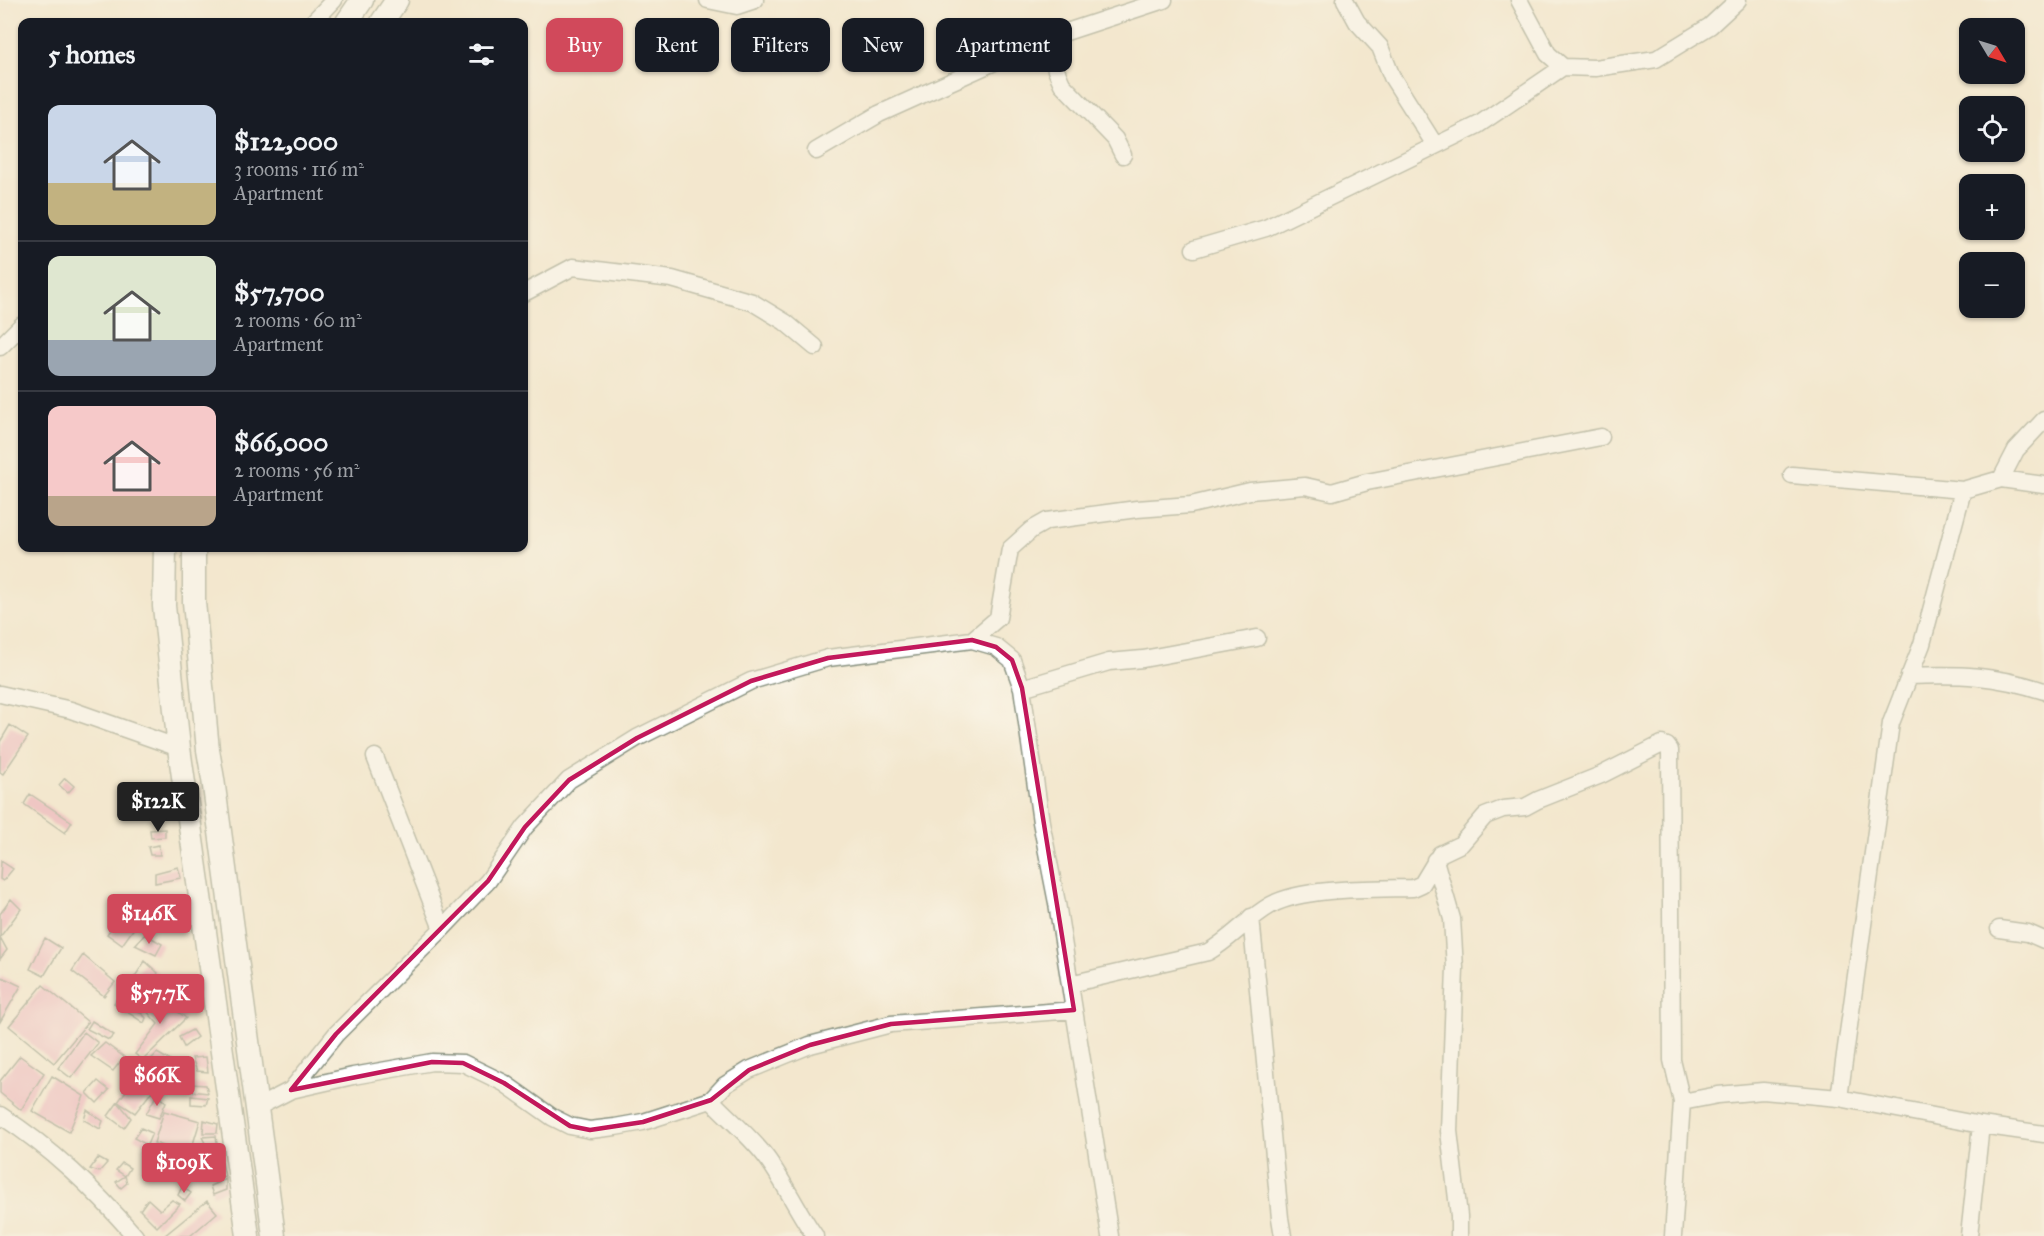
<!DOCTYPE html>
<html lang="en">
<head>
<meta charset="utf-8">
<style>
	:root { --surface:#171b24; --page:#20242c; --text:#f1f3f6; --muted:#9ea1a6; --line:#363941; --accent:#d1495b }
	body { margin:0; font-family:"IM FELL Great Primer",serif; background:var(--page); color:var(--text); height:100vh; display:flex; flex-direction:column; font-size:22px; white-space:nowrap }
	* { box-sizing:border-box; margin:0 }
	p { font-size:20px; color:var(--muted) }
	.icon { flex:none; width:33px; height:33px; fill:none; stroke:currentColor; stroke-width:2; stroke-linecap:round; stroke-linejoin:round }
	.map { position:relative; flex:1; overflow:hidden }
	.details { position:absolute; left:18px; top:18px; width:510px; height:534px; display:flex; flex-direction:column; background:var(--surface); border-radius:12px; box-shadow:0 2px 4px #0004 }
	.details>* { flex:none }
	.top-card { position:absolute; left:546px; top:18px; width:570px; height:54px; display:flex; gap:12px }
	.needle { width:39px; rotate:128deg }
	.buttons { position:absolute; left:1959px; top:18px; display:grid; gap:12px }
	.buttons a { display:grid; place-items:center; width:66px; height:66px; border-radius:12px; background:var(--surface); box-shadow:0 2px 4px #0004; font-size:30px }
	.price { position:absolute; translate:-50% -51px; padding:0 14px; border-radius:6px; background:var(--accent); color:#fff; font-size:20px; line-height:39px; filter:drop-shadow(0 2px 3px #0008) }
	.price::after { content:''; position:absolute; left:50%; top:36px; width:18px; height:14px; margin-left:-9px; background:inherit; clip-path:polygon(0 0,100% 0,50% 100%) }
	.price.active { background:#222; color:#fff }
	ul { padding:0; list-style:none }
	li { display:flex; align-items:center; gap:18px; height:150px; padding:0 30px }
	li+li { border-top:2px solid var(--line) }
	li span { display:grid; place-items:center; flex:none; width:168px; height:120px; border-radius:12px; color:#555 }
	li>.icon { margin-inline-start:auto }
	span .icon { width:72px; height:72px; fill:#fffc; stroke-width:1 }
	li b { font-size:26px }
	h2 { display:flex; justify-content:space-between; align-items:center; height:72px; padding:0 30px; font-size:26px }
	.pill { padding:0 21px; border-radius:12px; background:var(--surface); box-shadow:0 2px 4px #0004; font-size:21px; line-height:54px }
	.pill.active { background:var(--accent); color:#fff }
	.map>svg:first-child { display:block }
	.building { fill:#eb9db5 }
	.lines { fill:none; stroke-linecap:round; stroke-linejoin:round }
	.street-casing { stroke:#899281; stroke-width:19 }
	.secondary-casing { stroke:#899281; stroke-width:25 }
	.street { stroke:#fff; stroke-width:16 }
	.secondary { stroke:#fff; stroke-width:22 }
	.marked { fill:none; stroke:#c2185b; stroke-width:4.5; stroke-linejoin:round }
</style>
</head>
<body>
<div class="map">
<svg width="2044" height="1236" viewBox="0 0 2044 1236">
	<rect width="100%" height="100%" fill="#fbf7ec"/>
	<filter id="ink" filterUnits="userSpaceOnUse"><feTurbulence type="fractalNoise" baseFrequency=".0167" numOctaves="2"/><feDisplacementMap in="SourceGraphic" scale="12" xChannelSelector="R" yChannelSelector="G"/><feConvolveMatrix kernelMatrix="1 2 1 2 8 2 1 2 1" color-interpolation-filters="sRGB"/></filter>
	<filter id="wash" filterUnits="userSpaceOnUse"><feTurbulence type="fractalNoise" baseFrequency=".008" numOctaves="4" result="noise"/><feDisplacementMap in="SourceGraphic" scale="24" xChannelSelector="R" yChannelSelector="G"/><feGaussianBlur stdDeviation="1.35" result="paint"/><feColorMatrix in="noise" values="0 0 0 0 0 0 0 0 0 0 0 0 0 0 0 0 0 1.4 0 .05"/><feComposite in="paint" operator="in"/></filter>
	<g filter="url(#wash)">
		<rect width="100%" height="100%" fill="#f3e7ce"/>
		<g id="blocks">
			<path class="building" d="M 10,725 L 28,737 L 3,774 L 0,772 L 0,742 Z
				M 65,778 L 74,786 L 68,793 L 59,785 Z
				M 30,794 L 72,822 L 65,833 L 24,804 Z
				M 165,829 L 165,837 L 151,838 L 150,830 Z
				M 159,845 L 160,855 L 150,855 L 148,847 Z
				M 1,861 L 13,869 L 3,881 L 0,879 Z
				M 178,867 L 181,878 L 155,883 L 155,873 Z
				M 11,899 L 21,909 L 0,937 L 7,950 L 0,959 L 0,914 Z
				M 122,913 L 137,924 L 122,945 L 107,934 Z
				M 145,934 L 162,944 L 156,955 L 135,945 Z
				M 45,938 L 61,948 L 44,976 L 30,969 Z
				M 83,955 L 115,982 L 104,996 L 72,971 Z
				M 145,961 L 158,973 L 150,989 L 134,978 Z
				M 0,976 L 21,986 L 0,1022 Z
				M 43,985 L 88,1022 L 54,1063 L 9,1026 Z
				M 124,989 L 139,1001 L 134,1006 L 146,1018 L 144,1023 L 114,1003 Z
				M 156,995 L 186,1018 L 143,1060 L 135,1054 L 158,1024 L 144,1008 Z
				M 92,1021 L 114,1035 L 109,1040 L 87,1029 Z
				M 192,1030 L 197,1037 L 184,1047 L 179,1037 Z
				M 84,1032 L 98,1043 L 71,1078 L 58,1068 Z
				M 105,1043 L 124,1057 L 113,1071 L 91,1056 Z
				M 157,1053 L 178,1065 L 163,1084 L 142,1069 Z
				M 20,1056 L 44,1073 L 21,1110 L 0,1093 L 0,1081 Z
				M 206,1057 L 208,1072 L 197,1071 L 192,1058 Z
				M 138,1074 L 153,1090 L 135,1113 L 118,1102 L 131,1118 L 124,1128 L 108,1116 Z
				M 52,1076 L 84,1096 L 69,1132 L 32,1111 Z
				M 98,1081 L 109,1090 L 97,1103 L 87,1093 Z
				M 191,1084 L 206,1085 L 208,1093 L 190,1091 Z
				M 157,1094 L 166,1102 L 159,1118 L 146,1114 Z
				M 191,1096 L 208,1098 L 206,1105 L 191,1104 Z
				M 87,1110 L 103,1121 L 100,1129 L 84,1120 Z
				M 164,1111 L 200,1121 L 190,1154 L 154,1143 Z
				M 204,1120 L 218,1124 L 217,1133 L 203,1133 Z
				M 141,1128 L 152,1133 L 147,1145 L 134,1138 Z
				M 216,1136 L 217,1144 L 207,1147 L 202,1137 Z
				M 98,1158 L 107,1163 L 99,1172 L 90,1169 Z
				M 122,1163 L 130,1168 L 125,1176 L 127,1183 L 121,1188 L 116,1182 L 125,1176 L 116,1170 Z
				M 222,1163 L 225,1176 L 214,1179 L 211,1165 Z
				M 226,1179 L 226,1190 L 213,1195 L 210,1186 Z
				M 182,1187 L 191,1193 L 185,1201 L 178,1195 Z
				M 148,1199 L 160,1210 L 172,1200 L 180,1204 L 157,1227 L 140,1210 Z
				M 207,1201 L 217,1213 L 190,1236 L 164,1236 Z"/>
		</g>
	</g>
	<g filter="url(#ink)">
		<use href="#blocks" fill-opacity="0" stroke="#899281" stroke-width="1.5"/>
		<g class="lines">
			<defs>
				<path id="street" d="M 708,0 L 737,6 L 755,0
					M 1345,0 L 1357,22 L 1380,47 L 1392,77 L 1435,145
					M 1519,0 L 1548,54 L 1563,67 L 1595,68 L 1656,59 L 1710,26 L 1738,0
					M 313,22 L 334,0
					M 1048,38 L 1056,70 L 1062,84 L 1115,139 L 1123,155
					M 816,151 L 879,114 L 1048,38 L 1164,0
					M 1194,249 L 1266,228 L 1478,125 L 1563,67
					M 524,293 L 573,267 L 672,279 L 752,302 L 785,322 L 815,347
					M 0,347 L 22,325
					M 1792,475 L 1963,490
					M 2001,479 L 2016,450 L 2044,420
					M 972,640 L 998,618 L 1010,549 L 1031,530 L 1047,521 L 1137,509 L 1191,505 L 1250,491 L 1305,486 L 1332,492 L 1367,482 L 1601,437
					M 1909,676 C 1960,674 1995,675 2044,691
					M 1022,688 L 1109,662 L 1143,659 L 1257,638
					M 0,694 L 71,710 L 179,748
					M 375,757 L 442,929
					M 1435,860 L 1452,919 L 1455,968 L 1449,1131 L 1459,1216 L 1459,1236
					M 1251,917 L 1280,1218 L 1283,1236
					M 1999,929 L 2028,933 L 2044,940
					M 1070,984 L 1208,952 C 1231,939 1248,918 1271,905 C 1304,887 1375,889 1413,888 L 1422,884 L 1440,854 L 1461,844 L 1485,816 L 1503,809 L 1525,807 L 1538,800 L 1601,775 L 1662,744 L 1667,746 L 1670,750 L 1672,1060 L 1682,1102
					M 291,1090 L 336,1034 L 442,929 L 488,881 L 525,827 L 569,780 L 637,738 L 751,681 L 828,658 L 972,640 L 996,647 L 1012,660 L 1022,688 L 1041,822 L 1057,903 L 1110,1236
					M 1839,1098 L 1891,723 L 1922,644 L 1963,490 L 2001,479 L 2044,485
					M 711,1100 C 729,1119 750,1136 766,1157 C 784,1181 797,1211 815,1236
					M 256,1108 L 291,1090 L 353,1076 L 432,1062 L 463,1063 L 504,1083 L 552,1117 L 570,1126 L 590,1130 L 615,1127 L 643,1122 L 711,1100 L 725,1085 L 749,1070 L 810,1045 L 891,1024 L 1074,1010
					M 0,1115 C 54,1150 93,1188 135,1236
					M 1673,1236 L 1682,1102 L 1718,1095 L 1763,1091 L 1839,1098 L 1981,1125 L 2044,1134
					M 1969,1236 L 1981,1125"/>
				<path id="secondary" d="M 347,22 L 362,0
					M 382,22 L 397,0
					M 165,548 L 164,606 L 179,748 L 248,1236
					M 194,548 L 194,602 L 208,750 L 213,779 L 274,1236"/>
			</defs>
			<use href="#street" class="street-casing"/>
			<use href="#secondary" class="secondary-casing"/>
			<use href="#street" class="street"/>
			<use href="#secondary" class="secondary"/>
		</g>
	</g>
	<path d="M0 0H2044V1236H0ZM 972,640 L 996,647 L 1012,660 L 1022,688 L 1074,1010 L 891,1024 L 810,1045 L 749,1070 L 711,1100 L 643,1122 L 590,1130 L 570,1126 L 504,1083 L 463,1063 L 432,1062 L 291,1090 L 336,1034 L 488,881 L 525,827 L 569,780 L 637,738 L 751,681 L 828,658 Z" fill="#f3e7ce" fill-opacity=".55" fill-rule="evenodd"/>
	<path class="marked" d="M 972,640 L 996,647 L 1012,660 L 1022,688 L 1074,1010 L 891,1024 L 810,1045 L 749,1070 L 711,1100 L 643,1122 L 590,1130 L 570,1126 L 504,1083 L 463,1063 L 432,1062 L 291,1090 L 336,1034 L 488,881 L 525,827 L 569,780 L 637,738 L 751,681 L 828,658 Z"/>
</svg>
<div class="buttons">
<a><svg class="needle" viewBox="-14 -14 28 28"><path d="M0-13l5 13h-10z" fill="#e53935"/><path d="M0 13l5-13h-10z" fill="#9ea1a6"/></svg></a>
<a><svg class="icon" aria-label="locate" viewBox="0 0 24 24"><circle cx="12" cy="12" r="6"/><path d="M12 2v4M12 18v4M2 12h4M18 12h4"/></svg></a>
<a>+</a>
<a>−</a>
</div>
<b class="price active" style="left:158px;top:833px">$122K</b>
<b class="price" style="left:149px;top:945px">$146K</b>
<b class="price" style="left:160px;top:1025px">$57.7K</b>
<b class="price" style="left:157px;top:1107px">$66K</b>
<b class="price" style="left:184px;top:1194px">$109K</b>
<div class="top-card">
<a class="pill active">Buy</a>
<a class="pill">Rent</a>
<a class="pill">Filters</a>
<a class="pill">New</a>
<a class="pill">Apartment</a>
</div>
<section class="details">
<h2>5 homes<svg class="icon" aria-label="filters" viewBox="0 0 24 24"><path d="M4 7h16M4 17h16"/><circle cx="9" cy="7" r="2"/><circle cx="15" cy="17" r="2"/></svg></h2>
<ul>
<li><span style="background:linear-gradient(#c9d6e8 65%,#c2b280 0)"><svg class="icon" aria-label="home" viewBox="0 0 24 24"><path d="M3 11l9-7 9 7M6 9v11h12V9"/></svg></span><div><b>$122,000</b><p>3 rooms · 116 m²</p><p>Apartment</p></div></li>
<li><span style="background:linear-gradient(#dfe7d0 70%,#9aa5b1 0)"><svg class="icon" aria-label="home" viewBox="0 0 24 24"><path d="M3 11l9-7 9 7M6 9v11h12V9"/></svg></span><div><b>$57,700</b><p>2 rooms · 60 m²</p><p>Apartment</p></div></li>
<li><span style="background:linear-gradient(#f6c9c9 75%,#b9a48a 0)"><svg class="icon" aria-label="home" viewBox="0 0 24 24"><path d="M3 11l9-7 9 7M6 9v11h12V9"/></svg></span><div><b>$66,000</b><p>2 rooms · 56 m²</p><p>Apartment</p></div></li>
</ul>
</section>
</div>
</body>
</html>
